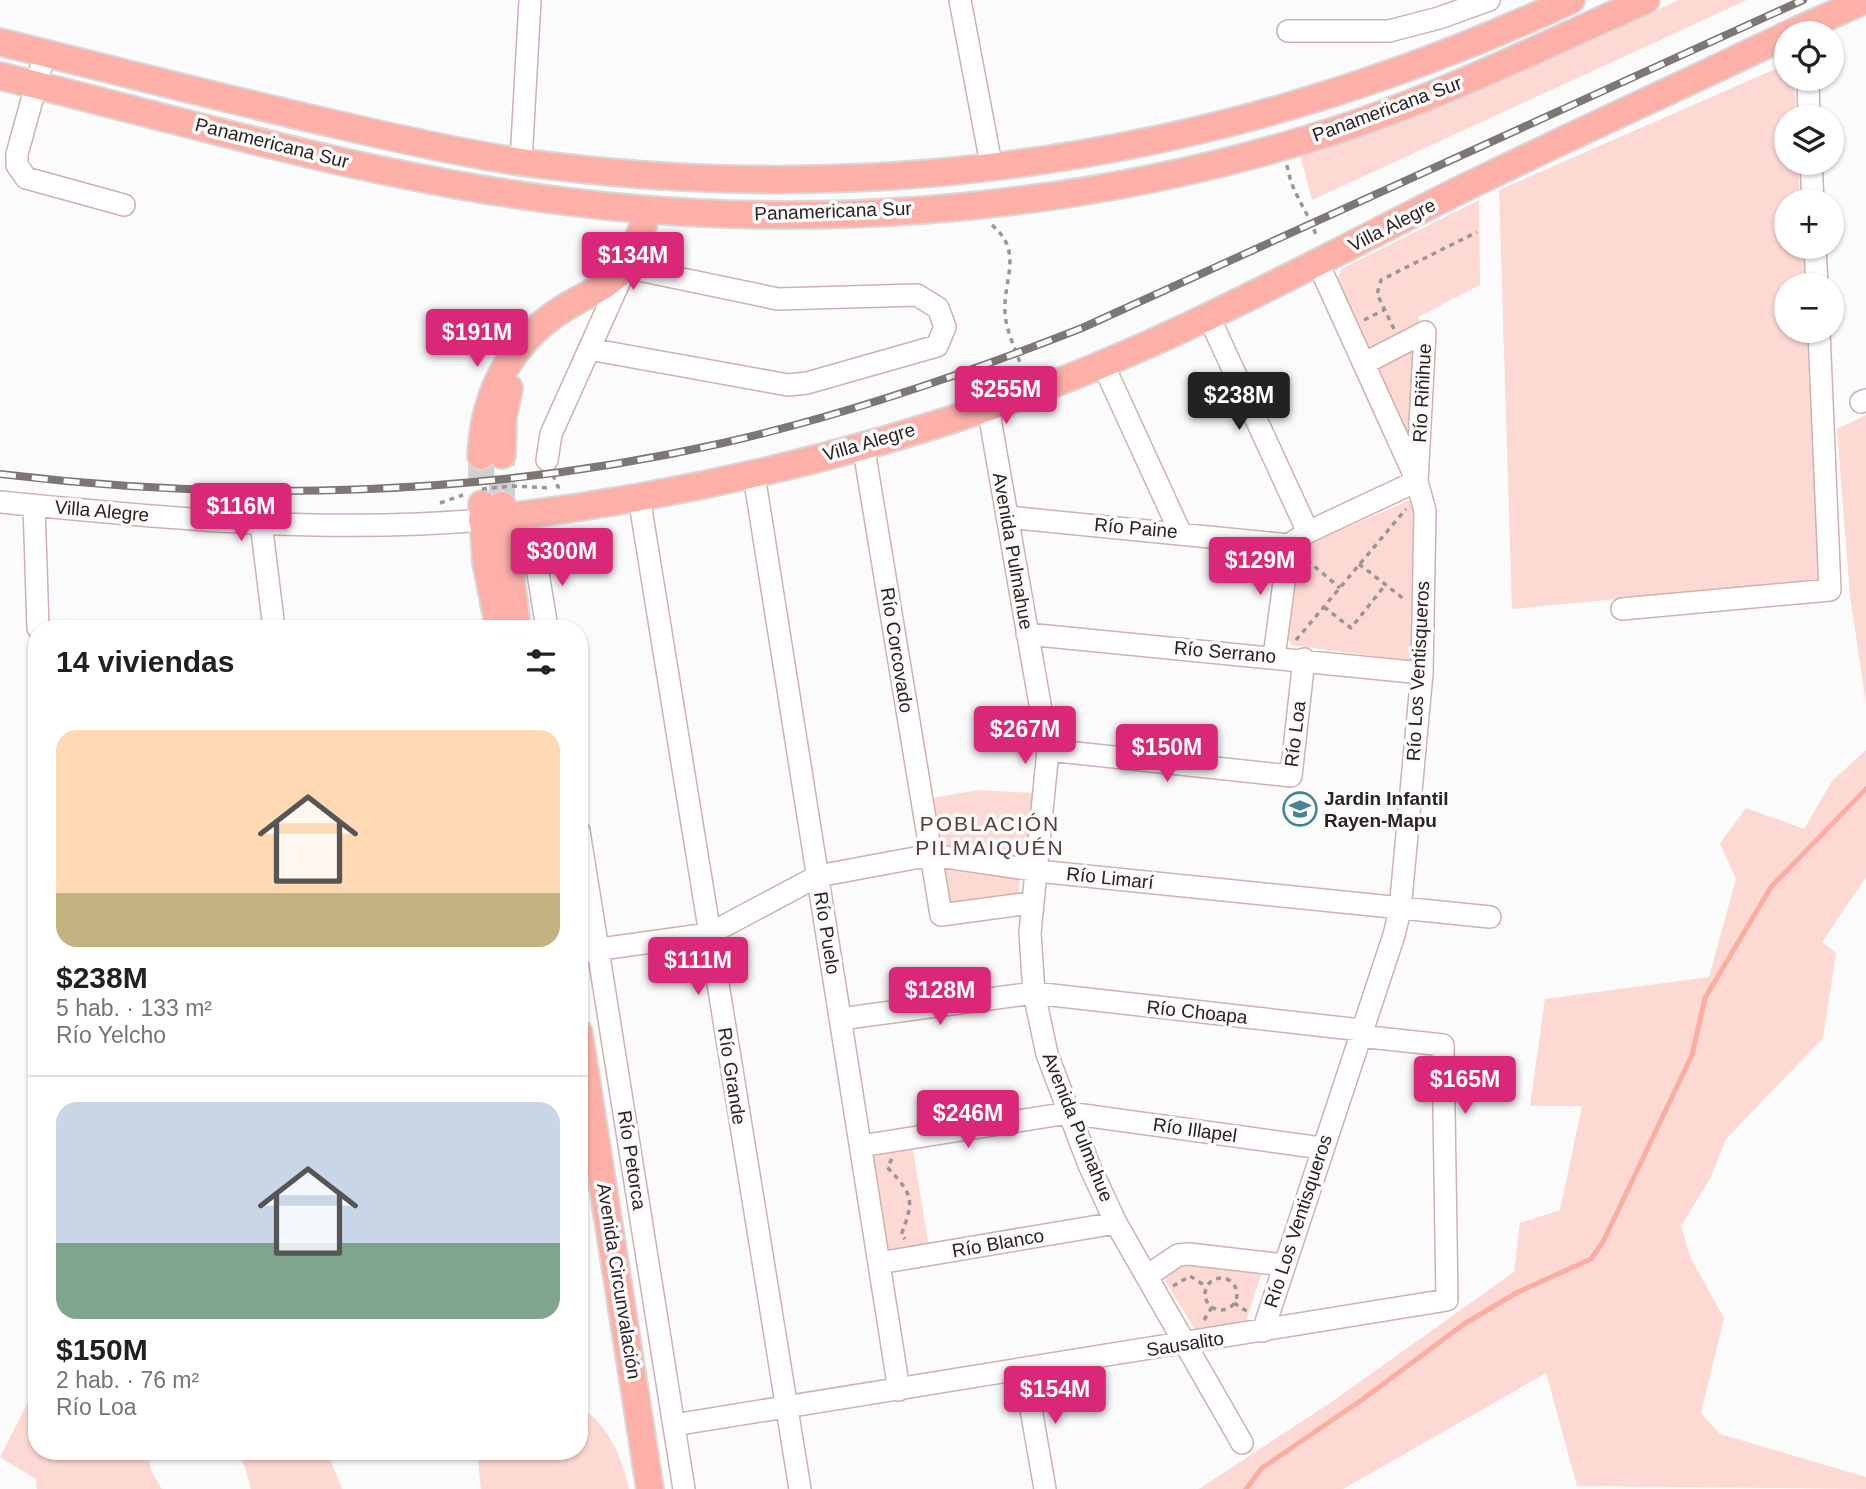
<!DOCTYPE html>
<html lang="es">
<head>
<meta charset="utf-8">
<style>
	:root { --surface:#fff; --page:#f6f6f6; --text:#202124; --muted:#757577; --line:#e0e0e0; --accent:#db2777 }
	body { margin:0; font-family:Arial,sans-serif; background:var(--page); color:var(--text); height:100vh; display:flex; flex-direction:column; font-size:26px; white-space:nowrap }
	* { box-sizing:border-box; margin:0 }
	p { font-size:23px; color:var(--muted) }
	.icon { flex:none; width:38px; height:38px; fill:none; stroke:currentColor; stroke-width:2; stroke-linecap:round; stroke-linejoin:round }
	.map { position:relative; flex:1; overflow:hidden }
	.sheet { position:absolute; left:28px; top:620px; width:560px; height:840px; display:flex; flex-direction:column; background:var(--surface); border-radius:28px; box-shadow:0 2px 5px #0004 }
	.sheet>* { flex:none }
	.fabs { position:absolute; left:1774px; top:21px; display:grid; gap:14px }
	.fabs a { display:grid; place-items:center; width:70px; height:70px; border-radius:50%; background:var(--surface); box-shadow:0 2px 5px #0004; font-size:35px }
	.price { position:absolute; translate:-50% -60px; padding:0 16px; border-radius:7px; background:var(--accent); color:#fff; font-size:23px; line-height:46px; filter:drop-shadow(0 2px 4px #0008) }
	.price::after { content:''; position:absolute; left:50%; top:42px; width:21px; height:16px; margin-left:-10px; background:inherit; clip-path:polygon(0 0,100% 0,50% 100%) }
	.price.selected { background:#222; color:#fff }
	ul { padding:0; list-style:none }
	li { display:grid; align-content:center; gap:14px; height:371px; padding:0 28px }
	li+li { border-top:2px solid var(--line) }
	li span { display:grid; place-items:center; height:217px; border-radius:21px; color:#555 }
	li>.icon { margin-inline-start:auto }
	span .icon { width:126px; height:126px; fill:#fffc; stroke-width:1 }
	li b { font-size:30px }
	h2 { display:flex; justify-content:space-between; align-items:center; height:84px; padding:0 28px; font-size:30px }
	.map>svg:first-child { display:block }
	.green { fill:#fdd9d4 }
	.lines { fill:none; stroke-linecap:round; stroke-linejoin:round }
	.stream { stroke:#fdaca1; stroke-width:5 }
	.major-tunnel { stroke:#d2d0cf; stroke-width:26; stroke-dasharray:26 13; stroke-linecap:butt }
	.minor-casing { stroke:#ceb2ad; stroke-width:24 }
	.major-casing { stroke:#d9d7d7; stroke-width:30 }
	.path { stroke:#9a9695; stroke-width:3.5; stroke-dasharray:5 5; stroke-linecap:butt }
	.minor { stroke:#fff; stroke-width:21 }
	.major { stroke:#fcb0a8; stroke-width:26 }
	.rail-casing { stroke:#7c7675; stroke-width:8 }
	.rail { stroke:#fbfbfb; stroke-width:5; stroke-dasharray:16; stroke-linecap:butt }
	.path-bridge { stroke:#9a9695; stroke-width:3.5; stroke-dasharray:5 5; stroke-linecap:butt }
	.labels { text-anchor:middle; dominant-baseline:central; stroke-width:7; stroke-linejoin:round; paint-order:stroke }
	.street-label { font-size:19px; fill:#2c2220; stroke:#fbfbfb }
	.poi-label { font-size:19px; font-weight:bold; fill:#2c2220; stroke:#fbfbfb; text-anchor:start }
	.neighbourhood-label { font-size:21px; letter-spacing:2px; fill:#563f3c; stroke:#fbfbfb }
</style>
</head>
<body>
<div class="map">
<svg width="1866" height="1489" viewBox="0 0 1866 1489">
	<rect width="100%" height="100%" fill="#fbfbfb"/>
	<path class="green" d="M 1679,0 L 1747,0 L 1312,200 L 1299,151 L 1518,71 Z
		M 1787,64 L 1787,79 L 1794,79 L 1796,117 L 1787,117 L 1787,163 L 1798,163 L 1800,201 L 1787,201 L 1787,247 L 1803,247 L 1805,285 L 1787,285 L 1787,331 L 1807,331 L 1821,580 L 1512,609 L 1499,190 Z
		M 1479,200 L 1480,285 L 1418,317 L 1422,327 L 1371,354 L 1339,288 L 1338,278 L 1341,269 Z
		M 1423,337 L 1416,453 L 1375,363 Z
		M 1866,415 L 1866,704 L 1850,596 L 1837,429 Z
		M 1417,497 L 1415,654 L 1409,661 L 1292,645 L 1287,638 L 1289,545 L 1329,535 Z
		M 1866,750 L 1866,877 L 1822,942 L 1836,953 L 1823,1038 L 1726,1139 L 1711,1177 L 1681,1226 L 1691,1259 L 1724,1318 L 1701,1413 L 1720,1434 L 1866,1477 L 1866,1489 L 1577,1486 L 1546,1373 L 1343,1489 L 1199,1489 L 1333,1401 L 1514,1272 L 1520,1223 L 1560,1210 L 1582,1106 L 1530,1106 L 1545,999 L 1709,977 L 1736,879 L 1720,843 L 1746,808 L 1804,829 L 1832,781 Z
		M 978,790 L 1033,793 L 1025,863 L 935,851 L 927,799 Z
		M 939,864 L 1020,875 L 1018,901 L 946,911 Z
		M 912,1144 L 929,1248 L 884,1254 L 866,1152 Z
		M 1185,1260 L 1264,1266 L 1244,1327 L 1196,1331 L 1162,1276 Z
		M 37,1385 L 37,1451 L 147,1451 L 152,1473 L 162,1489 L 37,1489 L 36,1479 L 0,1457 Z
		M 579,1407 C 606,1420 624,1461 629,1489 L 481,1489 L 477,1451 L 579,1451 Z
		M 240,1451 L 327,1451 L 342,1489 L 251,1489 Z"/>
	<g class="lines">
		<path class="stream" d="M 1246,1489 L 1262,1468 L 1363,1399 L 1464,1324 L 1518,1292 L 1591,1259 L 1604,1240 L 1692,1055 L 1705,998 L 1771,887 L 1866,789"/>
		<path class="major-tunnel" d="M 481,456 L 482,504
			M 502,505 L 502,455"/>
		<defs>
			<path id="minor" d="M 960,0 L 992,169
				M 1288,31 L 1389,31 L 1439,18 L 1489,0
				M 45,53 L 17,154 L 17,165 L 26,178 L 124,205
				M 1808,79 L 1809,117
				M 521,162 L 530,0
				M 1811,163 L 1813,201
				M 1815,247 L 1817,285
				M 1208,315 L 1308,532
				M 1102,362 L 1180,532
				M 1861,402 L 1866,400
				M 988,407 L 1048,750 L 1030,933 L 1034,993 L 1047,1054 L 1089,1165 L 1116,1223 L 1242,1443
				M 863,444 L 941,915 L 1030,903
				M 547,460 L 551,434 L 627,265 L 639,270 L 778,299 L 917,295 L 938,308 L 945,327 L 937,346 L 807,383 L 788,385 L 589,349
				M 754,475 L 899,1390
				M 639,497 L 800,1489
				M 0,502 C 160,518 322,534 482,520
				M 34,505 L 38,628
				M 1007,517 L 1289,545 L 1308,532 L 1417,481 L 1425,332 L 1365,363
				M 261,523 L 274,628
				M 535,555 L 547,628
				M 1622,609 L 1830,590 L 1819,331
				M 1027,634 L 1422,673
				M 1274,657 L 1289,545
				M 1048,750 L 1291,776 L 1304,659
				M 579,831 L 684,1489
				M 579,952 L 709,934 L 818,876 L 931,855 L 1047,872 L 1490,917
				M 840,1019 L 1034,993 L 1361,1030
				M 861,1146 L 1068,1113 L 1321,1148
				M 879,1263 L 1116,1223
				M 1147,1276 L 1178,1255 L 1189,1254 L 1284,1265
				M 1263,1331 L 1394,935 L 1400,910 L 1422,673 L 1425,511 L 1417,481 L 1318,263
				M 1024,1369 L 1045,1489
				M 674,1425 L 1447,1300 L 1443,1045 L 1359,1036"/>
			<path id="major" d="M 1791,33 L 1865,0
				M 0,42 C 113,70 225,99 339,125 C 399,139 460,153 521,162 C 887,212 1237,155 1571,0
				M 0,76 C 168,117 335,167 506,193 C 779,236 1068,216 1331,132 C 1440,97 1542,46 1646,0
				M 502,455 L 503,417 L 509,388
				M 481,456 C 484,390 512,339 569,305 C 588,294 613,284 626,265 C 637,250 642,227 648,210
				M 482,504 L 486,562 L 499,628
				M 502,505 L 517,628
				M 482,520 C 662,500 839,460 1010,400 C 1167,345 1314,263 1462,189 C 1570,136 1679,87 1787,35
				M 579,1033 L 650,1489"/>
		</defs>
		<use href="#minor" class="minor-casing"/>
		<use href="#major" class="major-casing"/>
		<path class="path" d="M 1287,165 C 1291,193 1309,212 1317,238
			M 992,225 C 1024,252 1003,279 1005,313 C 1006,332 1018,354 1023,372
			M 1364,320 L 1384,310
			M 1394,329 L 1377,294 L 1381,280 L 1477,232
			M 553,475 L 558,487 L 562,486
			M 512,486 L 549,488
			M 440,503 L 463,495
			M 1307,560 L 1340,588
			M 1359,564 L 1404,599
			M 1324,607 L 1351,628 L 1386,584
			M 1296,640 L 1406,509
			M 892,1159 L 887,1167 C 913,1195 915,1199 901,1235 L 905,1239
			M1205 1294a16 16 0 1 1 32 0a16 16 0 1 1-32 0Z
			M 1173,1286 L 1190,1276 L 1207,1287
			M 1234,1303 L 1248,1312
			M 1204,1320 L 1212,1307"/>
		<use href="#minor" class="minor"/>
		<use href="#major" class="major"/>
		<defs>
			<path id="rail" d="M 0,474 C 240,503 487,496 723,443 C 846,415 965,374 1082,328 L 1803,0"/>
		</defs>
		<use href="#rail" class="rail-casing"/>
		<use href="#rail" class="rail"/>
		<path class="path-bridge" d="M 482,489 L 512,486"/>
	</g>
	<defs>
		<symbol id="school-ring" viewBox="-11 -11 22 22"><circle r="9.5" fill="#fbfbfb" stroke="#438596" stroke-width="1.5"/><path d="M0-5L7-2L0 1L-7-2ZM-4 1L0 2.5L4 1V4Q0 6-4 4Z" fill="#438596"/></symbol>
	</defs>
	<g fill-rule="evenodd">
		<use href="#school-ring" x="1281" y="790" width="38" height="38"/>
	</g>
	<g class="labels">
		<g class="street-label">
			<text transform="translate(1387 109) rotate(-20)">Panamericana Sur</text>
			<text transform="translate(272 143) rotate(14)">Panamericana Sur</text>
			<text transform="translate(833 211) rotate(-2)">Panamericana Sur</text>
			<text transform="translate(1392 225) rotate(-27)">Villa Alegre</text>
			<text transform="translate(1422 393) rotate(-87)">Río Riñihue</text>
			<text transform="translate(869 442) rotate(-16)">Villa Alegre</text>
			<text transform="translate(102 511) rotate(5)">Villa Alegre</text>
			<text transform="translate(1136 528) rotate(5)">Río Paine</text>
			<text transform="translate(1013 551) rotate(80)">Avenida Pulmahue</text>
			<text transform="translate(897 650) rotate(81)">Río Corcovado</text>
			<text transform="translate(1225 652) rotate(5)">Río Serrano</text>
			<text transform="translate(1418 671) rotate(-87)">Río Los Ventisqueros</text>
			<text transform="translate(1295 734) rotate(-83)">Río Loa</text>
			<text transform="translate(1110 878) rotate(6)">Río Limarí</text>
			<text transform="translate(827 933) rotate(81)">Río Puelo</text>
			<text transform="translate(1197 1012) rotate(6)">Río Choapa</text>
			<text transform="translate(732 1076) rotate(81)">Río Grande</text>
			<text transform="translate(1078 1127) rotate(68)">Avenida Pulmahue</text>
			<text transform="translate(1195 1130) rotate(8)">Río Illapel</text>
			<text transform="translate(632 1160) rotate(81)">Río Petorca</text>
			<text transform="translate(1298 1221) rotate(-72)">Río Los Ventisqueros</text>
			<text transform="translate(998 1243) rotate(-10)">Río Blanco</text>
			<text transform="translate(619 1281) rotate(81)">Avenida Circunvalación</text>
			<text transform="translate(1185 1344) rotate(-9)">Sausalito</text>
		</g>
		<g class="poi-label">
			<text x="1324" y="798">Jardin Infantil<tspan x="1324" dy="22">Rayen-Mapu</tspan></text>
		</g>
		<g class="neighbourhood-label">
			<text x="990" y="823">POBLACIÓN<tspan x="990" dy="24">PILMAIQUÉN</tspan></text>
		</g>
	</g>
</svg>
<div class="fabs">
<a><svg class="icon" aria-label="locate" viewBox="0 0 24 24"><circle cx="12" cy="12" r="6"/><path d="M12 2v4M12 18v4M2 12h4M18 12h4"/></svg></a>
<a><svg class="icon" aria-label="layers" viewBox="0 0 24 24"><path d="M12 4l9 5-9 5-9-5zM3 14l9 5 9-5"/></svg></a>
<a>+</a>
<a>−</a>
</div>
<b class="price" style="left:633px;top:292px">$134M</b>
<b class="price" style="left:477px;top:369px">$191M</b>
<b class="price" style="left:1006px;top:426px">$255M</b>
<b class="price selected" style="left:1239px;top:432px">$238M</b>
<b class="price" style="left:241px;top:543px">$116M</b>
<b class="price" style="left:562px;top:588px">$300M</b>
<b class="price" style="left:1260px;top:597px">$129M</b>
<b class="price" style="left:1025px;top:766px">$267M</b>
<b class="price" style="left:1167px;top:784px">$150M</b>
<b class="price" style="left:698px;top:997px">$111M</b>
<b class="price" style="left:940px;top:1027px">$128M</b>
<b class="price" style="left:1465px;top:1116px">$165M</b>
<b class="price" style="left:968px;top:1150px">$246M</b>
<b class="price" style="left:1055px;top:1426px">$154M</b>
<section class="sheet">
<h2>14 viviendas<svg class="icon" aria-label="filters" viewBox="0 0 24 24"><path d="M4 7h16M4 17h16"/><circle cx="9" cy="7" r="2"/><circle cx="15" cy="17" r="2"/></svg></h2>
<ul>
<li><span style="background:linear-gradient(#ffd9b3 75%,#c2b280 0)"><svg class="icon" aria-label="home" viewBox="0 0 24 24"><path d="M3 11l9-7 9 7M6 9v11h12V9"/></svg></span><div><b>$238M</b><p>5 hab. · 133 m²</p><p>Río Yelcho</p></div></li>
<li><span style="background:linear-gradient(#c9d6e8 65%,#7fa58c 0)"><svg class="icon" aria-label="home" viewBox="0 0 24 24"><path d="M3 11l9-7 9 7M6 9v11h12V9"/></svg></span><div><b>$150M</b><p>2 hab. · 76 m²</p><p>Río Loa</p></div></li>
</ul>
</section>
</div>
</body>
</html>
